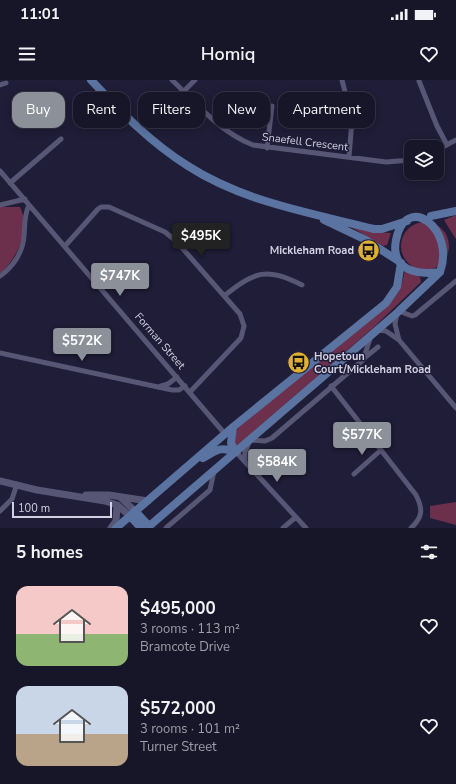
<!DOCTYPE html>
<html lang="en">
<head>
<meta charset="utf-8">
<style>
	:root { --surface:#171629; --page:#201f31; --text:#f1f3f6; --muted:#9e9fa8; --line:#363546; --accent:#8c9099 }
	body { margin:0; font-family:"Nunito Sans",sans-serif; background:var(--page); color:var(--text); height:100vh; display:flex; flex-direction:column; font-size:15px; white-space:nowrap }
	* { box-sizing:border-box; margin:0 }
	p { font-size:13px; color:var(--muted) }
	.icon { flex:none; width:22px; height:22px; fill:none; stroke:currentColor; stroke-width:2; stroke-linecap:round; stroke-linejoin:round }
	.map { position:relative; height:448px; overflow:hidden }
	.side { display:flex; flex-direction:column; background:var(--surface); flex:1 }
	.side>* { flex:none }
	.hud { position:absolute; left:12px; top:12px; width:432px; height:36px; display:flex; gap:8px }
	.controls { position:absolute; left:404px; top:60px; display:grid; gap:8px }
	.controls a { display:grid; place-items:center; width:40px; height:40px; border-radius:8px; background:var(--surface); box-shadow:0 2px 10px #0003,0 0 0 1px var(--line); font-size:20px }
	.scale { position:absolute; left:12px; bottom:10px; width:100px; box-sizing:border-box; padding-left:4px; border:2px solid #d1d1e3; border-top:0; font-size:11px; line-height:14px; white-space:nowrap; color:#d1d1e3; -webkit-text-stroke:3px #1f1d37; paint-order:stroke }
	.price { position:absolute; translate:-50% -34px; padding:0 9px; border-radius:4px; background:var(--accent); color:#fff; font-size:13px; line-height:26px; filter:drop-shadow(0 1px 2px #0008) }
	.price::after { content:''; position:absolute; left:50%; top:24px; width:12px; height:9px; margin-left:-6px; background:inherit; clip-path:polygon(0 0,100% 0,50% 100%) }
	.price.current { background:#222; color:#fff }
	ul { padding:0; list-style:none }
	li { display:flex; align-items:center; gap:12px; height:100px; padding:0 16px }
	li span { display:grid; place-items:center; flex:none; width:112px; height:80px; border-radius:12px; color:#555 }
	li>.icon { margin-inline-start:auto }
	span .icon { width:48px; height:48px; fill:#fffc; stroke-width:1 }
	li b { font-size:17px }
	h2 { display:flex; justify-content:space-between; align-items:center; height:48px; padding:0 16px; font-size:17px }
	.pill { padding:0 14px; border-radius:12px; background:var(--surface); box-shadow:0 2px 10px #0003,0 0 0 1px var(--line); font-size:14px; line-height:36px }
	.pill.current { background:var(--accent); color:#fff }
	.status { display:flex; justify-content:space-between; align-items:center; height:28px; padding:0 20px; background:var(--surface); direction:ltr }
	.status svg { height:11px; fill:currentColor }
	header { display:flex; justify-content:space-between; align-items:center; height:52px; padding:0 16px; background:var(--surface); font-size:18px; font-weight:600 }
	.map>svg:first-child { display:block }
	.green { fill:#6c304d }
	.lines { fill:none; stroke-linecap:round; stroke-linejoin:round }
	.minor { stroke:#585675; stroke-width:5 }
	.tertiary { stroke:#585675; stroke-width:7 }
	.primary { stroke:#5a73a0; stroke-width:8 }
	.labels { text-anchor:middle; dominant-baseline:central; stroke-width:3; stroke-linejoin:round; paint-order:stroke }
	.street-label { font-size:11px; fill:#d1d1e3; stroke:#1f1d37 }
	.poi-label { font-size:11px; font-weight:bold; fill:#d1d1e3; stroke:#1f1d37; text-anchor:end }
</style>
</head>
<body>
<div class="status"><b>11:01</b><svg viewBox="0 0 49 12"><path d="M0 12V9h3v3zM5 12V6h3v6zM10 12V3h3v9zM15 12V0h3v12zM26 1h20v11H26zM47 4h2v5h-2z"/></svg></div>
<header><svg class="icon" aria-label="menu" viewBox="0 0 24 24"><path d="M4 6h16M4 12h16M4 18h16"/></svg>Homiq<svg class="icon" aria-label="heart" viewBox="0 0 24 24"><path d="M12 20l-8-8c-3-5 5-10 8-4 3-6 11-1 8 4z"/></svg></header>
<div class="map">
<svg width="456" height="448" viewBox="0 0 456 448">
	<rect width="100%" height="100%" fill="#1f1d37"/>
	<path class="green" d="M 0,127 L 20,127 C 31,148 17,180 0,193 Z
		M 456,135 L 456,158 L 455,158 L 444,140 Z
		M401 166a24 24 0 1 1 48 0a24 24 0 1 1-48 0Z
		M 351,147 L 374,152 L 391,153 L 387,165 L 383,166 Z
		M 405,191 L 420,197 L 421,202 L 374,247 L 238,365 L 235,364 L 236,351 L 239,347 L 389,225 L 400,210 Z
		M 456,422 L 456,445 L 430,438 L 430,426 Z"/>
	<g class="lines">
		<path class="minor" d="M 172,0 C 197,24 220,52 253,65 L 386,82 L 411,80
			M 342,0 L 352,40 L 349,77
			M 419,1 L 437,46 L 447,65
			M 0,5 L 6,3
			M 184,11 L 195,0
			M 267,68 L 272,26
			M 437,70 L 456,60
			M 0,91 L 225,354
			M 10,103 L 61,59
			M 0,125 L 25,119
			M 65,166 L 98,129 L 101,127 L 109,127 L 165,152 L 176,161 L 240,234 L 244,246 L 241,258 L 190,312
			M 0,196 C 13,187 23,172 24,156 C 25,145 24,135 29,125
			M 224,216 C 256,191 266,187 302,205
			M 399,231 L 412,236 L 415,235 L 456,201
			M 397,233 L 395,244 L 399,260
			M 378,250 L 386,251 L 399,260 L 456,328
			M 0,273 L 172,310 L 179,310 L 185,306
			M 363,279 L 378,267
			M 161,306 L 168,304 L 177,297
			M 331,306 L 416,415 C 423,429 423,437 411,448
			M 236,372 L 306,448
			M 245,380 L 245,372 L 250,360 L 265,361 L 272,358 L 363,280 L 371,256
			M 354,394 L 381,370
			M 0,431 L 12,419 L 17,404
			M 166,448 L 210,410 L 214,391
			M 283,448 L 296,437"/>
		<path class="tertiary" d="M 0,401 L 37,410 L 105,421 L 117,425 L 130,436
			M 86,415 L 109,415 L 148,421
			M 121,418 L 135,431
			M 111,448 L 116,441 L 117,425"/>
		<path class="primary" d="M 91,0 C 121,32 151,63 188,86 C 244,122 311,133 374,149 L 382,149 L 407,141
			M 431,136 L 456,131
			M 324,140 L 366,160 L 400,182
			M 233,347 L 231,363 L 236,372
			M 203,378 C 217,370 221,366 236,372
			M 135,431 L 149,446
			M 130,436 L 141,448
			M 116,448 L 233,347 L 386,223 L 397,207 L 401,183
			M 147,448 L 397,233 L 399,231 L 440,192 C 456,149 406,111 396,160 C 390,191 418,195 440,192"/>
	</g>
	<defs>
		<symbol id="bus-disc" viewBox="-11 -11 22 22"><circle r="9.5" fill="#deb133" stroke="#1f1d37"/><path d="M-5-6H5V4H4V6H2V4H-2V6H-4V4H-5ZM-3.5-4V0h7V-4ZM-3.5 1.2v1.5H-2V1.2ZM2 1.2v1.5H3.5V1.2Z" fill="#111"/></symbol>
	</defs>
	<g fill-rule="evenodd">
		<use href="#bus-disc" x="356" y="158" width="25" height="25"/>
		<use href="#bus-disc" x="286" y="270" width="25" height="25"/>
	</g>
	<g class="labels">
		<g class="street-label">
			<text transform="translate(305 62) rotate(7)">Snaefell Crescent</text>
			<text transform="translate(160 261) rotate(49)">Forman Street</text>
		</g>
		<g class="poi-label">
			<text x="354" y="170">Mickleham Road</text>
			<text x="314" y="276" text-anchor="start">Hopetoun<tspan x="314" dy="13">Court/Mickleham Road</tspan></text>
		</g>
	</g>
</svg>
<div class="controls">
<a><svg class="icon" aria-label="layers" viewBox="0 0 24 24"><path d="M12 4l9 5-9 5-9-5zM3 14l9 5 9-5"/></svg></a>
</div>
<div class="scale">100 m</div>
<b class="price current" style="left:201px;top:177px">$495K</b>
<b class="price" style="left:120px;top:217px">$747K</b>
<b class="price" style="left:82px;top:282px">$572K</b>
<b class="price" style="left:362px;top:376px">$577K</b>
<b class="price" style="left:277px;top:403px">$584K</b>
<div class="hud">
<a class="pill current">Buy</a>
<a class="pill">Rent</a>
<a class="pill">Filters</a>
<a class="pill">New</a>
<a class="pill">Apartment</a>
</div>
</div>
<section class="side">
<h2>5 homes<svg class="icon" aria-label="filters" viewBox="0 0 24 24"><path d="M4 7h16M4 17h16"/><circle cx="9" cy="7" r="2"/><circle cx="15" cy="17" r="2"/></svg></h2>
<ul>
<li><span style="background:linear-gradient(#f6c9c9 60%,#8fb573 0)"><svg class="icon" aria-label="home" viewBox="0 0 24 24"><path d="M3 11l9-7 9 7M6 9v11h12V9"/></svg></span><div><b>$495,000</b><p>3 rooms · 113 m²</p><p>Bramcote Drive</p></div><svg class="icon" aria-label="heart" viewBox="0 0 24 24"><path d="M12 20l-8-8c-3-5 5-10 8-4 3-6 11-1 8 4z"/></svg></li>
<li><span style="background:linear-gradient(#c9d6e8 60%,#b9a48a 0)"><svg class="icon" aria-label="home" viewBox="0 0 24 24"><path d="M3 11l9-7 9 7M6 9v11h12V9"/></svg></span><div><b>$572,000</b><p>3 rooms · 101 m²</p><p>Turner Street</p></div><svg class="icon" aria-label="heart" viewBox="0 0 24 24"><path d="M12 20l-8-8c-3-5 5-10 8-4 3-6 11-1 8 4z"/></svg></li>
</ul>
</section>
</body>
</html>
